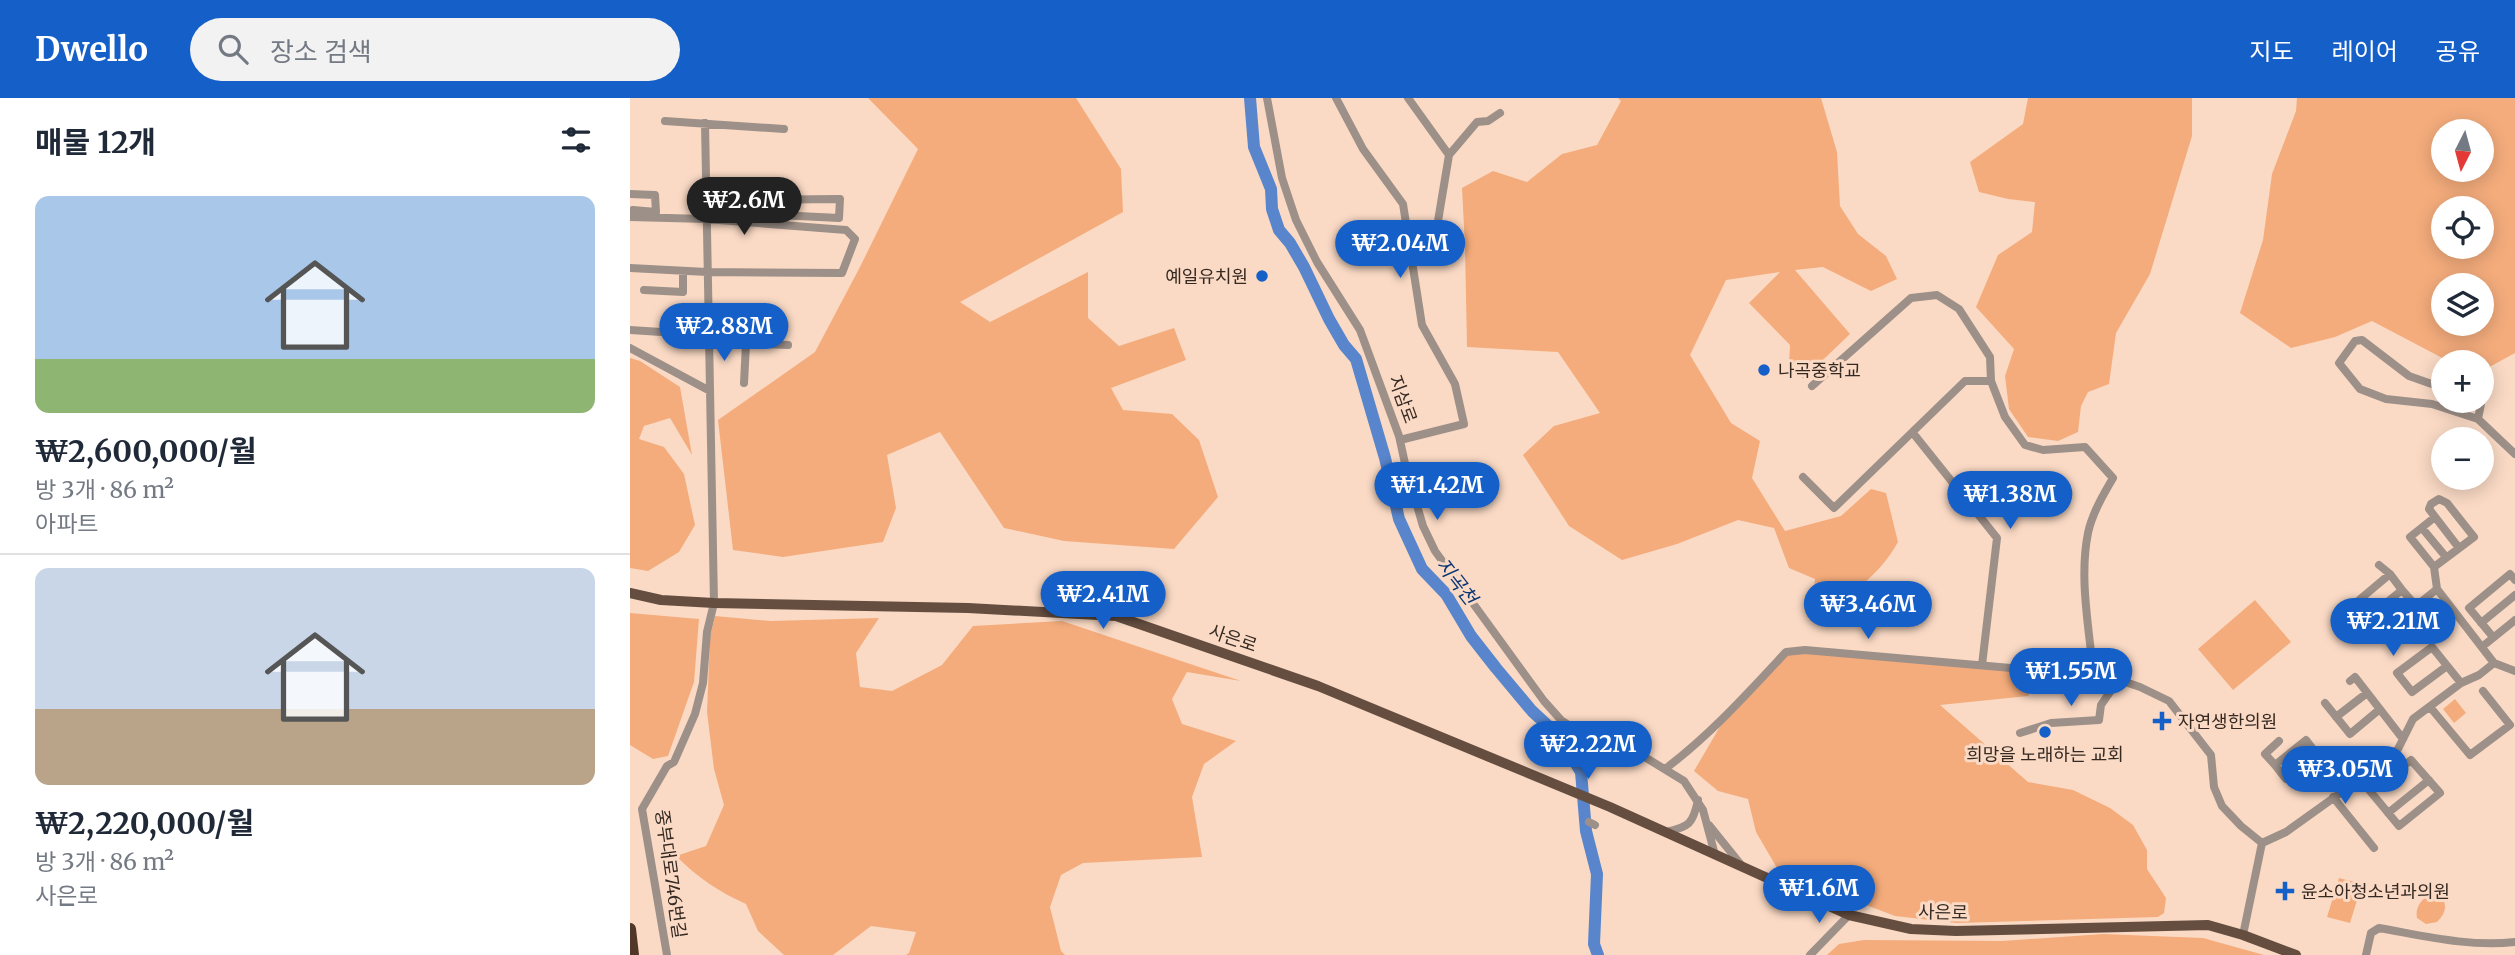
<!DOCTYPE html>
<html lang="ko">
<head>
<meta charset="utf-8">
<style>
	:root { --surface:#fff; --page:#f2f2f3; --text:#1f2937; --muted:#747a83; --line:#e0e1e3; --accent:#155fc9 }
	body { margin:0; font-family:Merriweather,"Noto Sans KR",serif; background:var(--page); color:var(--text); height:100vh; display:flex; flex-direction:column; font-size:26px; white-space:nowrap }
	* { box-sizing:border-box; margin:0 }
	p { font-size:23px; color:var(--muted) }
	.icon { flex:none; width:38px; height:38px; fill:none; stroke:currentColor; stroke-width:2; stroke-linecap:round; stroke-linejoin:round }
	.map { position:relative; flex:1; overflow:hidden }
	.panel { display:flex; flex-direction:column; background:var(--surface); width:630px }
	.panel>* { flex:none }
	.needle { width:46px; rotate:186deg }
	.tools { position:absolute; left:1801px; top:21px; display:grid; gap:14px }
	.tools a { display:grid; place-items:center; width:63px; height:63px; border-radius:50%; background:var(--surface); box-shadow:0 4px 18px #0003; font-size:35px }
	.price { position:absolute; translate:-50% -60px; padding:0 16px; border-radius:24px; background:var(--accent); color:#fff; font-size:23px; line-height:46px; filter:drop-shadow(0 2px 4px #0008) }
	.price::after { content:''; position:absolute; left:50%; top:42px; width:21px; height:16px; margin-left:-10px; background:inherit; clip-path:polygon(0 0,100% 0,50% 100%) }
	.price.active { background:#222; color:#fff }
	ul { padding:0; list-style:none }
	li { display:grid; align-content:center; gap:14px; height:371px; padding:0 35px }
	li+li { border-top:2px solid var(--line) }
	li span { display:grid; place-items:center; height:217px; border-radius:14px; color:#555 }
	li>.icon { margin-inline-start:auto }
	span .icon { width:126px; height:126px; fill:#fffc; stroke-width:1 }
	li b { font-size:30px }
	h2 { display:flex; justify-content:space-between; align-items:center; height:84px; padding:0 35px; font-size:30px }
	header { display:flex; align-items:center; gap:42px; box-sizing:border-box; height:98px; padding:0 35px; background:var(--accent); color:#fff }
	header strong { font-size:33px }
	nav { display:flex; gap:38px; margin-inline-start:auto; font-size:24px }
	.search { width:490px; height:63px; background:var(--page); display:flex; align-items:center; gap:18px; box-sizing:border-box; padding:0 24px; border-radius:38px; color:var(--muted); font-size:26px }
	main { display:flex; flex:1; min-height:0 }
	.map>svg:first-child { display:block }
	.green { fill:#f4ac7c; fill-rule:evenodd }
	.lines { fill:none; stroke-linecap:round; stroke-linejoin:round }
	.river { stroke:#5885cb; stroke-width:12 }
	.minor { stroke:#9d9088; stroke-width:8 }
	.major { stroke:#654e40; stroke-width:10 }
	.highway { stroke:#503727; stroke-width:12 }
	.poi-dot { fill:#155fc9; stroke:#fadac5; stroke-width:2.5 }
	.labels { text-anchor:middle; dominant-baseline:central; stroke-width:6; stroke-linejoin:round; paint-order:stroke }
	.poi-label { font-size:18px; fill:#352922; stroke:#fadac5; text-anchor:start }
	.street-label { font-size:18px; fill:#352922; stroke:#fadac5 }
	.water-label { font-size:19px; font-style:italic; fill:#0a3575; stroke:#fadac5 }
</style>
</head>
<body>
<header>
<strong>Dwello</strong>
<div class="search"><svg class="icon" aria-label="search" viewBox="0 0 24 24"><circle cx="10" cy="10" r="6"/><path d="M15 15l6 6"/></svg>장소 검색</div>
<nav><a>지도</a><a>레이어</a><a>공유</a></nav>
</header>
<main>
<section class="panel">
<h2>매물 12개<svg class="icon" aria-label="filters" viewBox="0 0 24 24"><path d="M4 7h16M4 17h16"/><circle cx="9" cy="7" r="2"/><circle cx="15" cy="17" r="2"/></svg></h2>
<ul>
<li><span style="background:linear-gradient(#a9c7e8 75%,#8fb573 0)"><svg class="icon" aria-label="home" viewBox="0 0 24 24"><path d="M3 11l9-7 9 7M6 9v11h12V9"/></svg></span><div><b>₩2,600,000/월</b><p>방 3개 · 86 m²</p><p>아파트</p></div></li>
<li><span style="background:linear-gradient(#c9d6e8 65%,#b9a48a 0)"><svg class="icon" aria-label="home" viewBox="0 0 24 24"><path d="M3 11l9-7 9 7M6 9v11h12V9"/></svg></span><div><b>₩2,220,000/월</b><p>방 3개 · 86 m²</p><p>사은로</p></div></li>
</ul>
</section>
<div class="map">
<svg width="1885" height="857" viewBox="0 0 1885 857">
	<rect width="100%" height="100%" fill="#fadac5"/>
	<path class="green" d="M 238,0 L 446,0 L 491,71 L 493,114 L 330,204 L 360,224 L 458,174 L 458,220 L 489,248 L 544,230 L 556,262 L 481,290 L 493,312 L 542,316 L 569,342 L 588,399 L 544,451 L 434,443 L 374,430 L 310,334 L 257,357 L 266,410 L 253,444 L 153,459 L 103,452 L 88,322 L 185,254 L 230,169 L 288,51 Z
		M 988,0 L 1191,0 L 1207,54 L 1210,108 L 1228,136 L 1256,158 L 1267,181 L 1241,193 L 1193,169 L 1165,172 L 1220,236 L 1173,281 L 1159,265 L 1160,247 L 1119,205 L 1150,174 L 1096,182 L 1060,257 L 1101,325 L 1130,343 L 1122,380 L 1155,433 L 1211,418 L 1241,391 L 1256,395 L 1268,444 C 1249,478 1219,501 1182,511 L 1185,481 L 1159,470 L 1144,430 L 1108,422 L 1047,446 L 992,462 L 939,428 L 893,357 L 924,328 L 970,315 L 928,254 L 837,249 L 835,148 L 832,90 L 863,73 L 897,84 L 932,56 L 967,47 L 991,3 Z
		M 1398,0 L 1562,0 L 1562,38 L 1520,176 L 1486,235 L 1479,286 L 1458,294 L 1451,308 L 1448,334 L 1428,343 L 1398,339 L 1379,311 L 1375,278 L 1384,251 L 1346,209 L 1368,157 L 1402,134 L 1405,104 L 1378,101 L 1349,94 L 1340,64 L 1393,26 Z
		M 1667,0 L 1885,0 L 1885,255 L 1852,273 L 1852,264 L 1820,264 L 1742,223 L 1705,239 L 1661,250 L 1610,215 L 1633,142 L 1642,76 L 1666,13 ZM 1813,33 L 1852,33 L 1852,72 L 1813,72 ZM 1813,110 L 1852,110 L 1852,149 L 1813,149 ZM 1813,187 L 1852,187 L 1852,226 L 1813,226 Z
		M 0,260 L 10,263 L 50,289 L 62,357 L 40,320 L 14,328 L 9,341 L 34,349 L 54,376 L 65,427 L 49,454 L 18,473 L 0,470 Z
		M 1625,502 L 1661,544 L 1603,592 L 1568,551 Z
		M 0,515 L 69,521 L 64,584 L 38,658 L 23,661 L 0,647 Z
		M 85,518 L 141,523 L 249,520 L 226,555 L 230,589 L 262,593 L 312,567 L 343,528 L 432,523 L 611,583 L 557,574 L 542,601 L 552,626 L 606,643 L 574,666 L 562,699 L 572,759 L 453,765 L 431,777 L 420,809 L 431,853 L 435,857 L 276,857 L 279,855 L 286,834 L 241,828 L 203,857 L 154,857 L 128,833 L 116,806 C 89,794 67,779 46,758 L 76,748 L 94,707 L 84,671 L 77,614 L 80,539 Z
		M 1156,554 L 1415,573 L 1398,598 L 1310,607 L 1398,684 L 1443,692 L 1480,710 L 1503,727 L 1517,752 L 1517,771 L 1536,800 L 1534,815 L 1528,819 L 1327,825 L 1265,818 L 1165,780 L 1147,770 L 1126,734 L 1118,701 L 1088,693 L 1064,673 L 1095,620 Z
		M 1825,601 L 1836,615 L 1824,625 L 1813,611 Z
		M 1754,670 C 1761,679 1760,687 1750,694 L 1738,682 Z
		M 1709,780 L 1732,786 L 1720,825 L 1697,819 Z
		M 1801,796 L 1810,796 C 1818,807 1816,815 1807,824 L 1796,826 L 1787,820 C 1785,810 1791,801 1801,796 Z
		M 1473,836 L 1573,840 L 1634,857 L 1197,857 L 1209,846 L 1234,842 L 1372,843 Z"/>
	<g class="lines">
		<path class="river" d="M 620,0 L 624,49 L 641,91 L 642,111 L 649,132 L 660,145 L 674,169 L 699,221 L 714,247 L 726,261 L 755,360 L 769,421 L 792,471 L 816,496 L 841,538 L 866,570 L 902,613 L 929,638 L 951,674 L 956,733 L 967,776 L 964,846 L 968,857"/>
		<path class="minor" d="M 637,0 L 652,80 L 666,122 L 687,164 L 730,232 L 769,338 L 776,370 L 793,428 L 805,453 L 914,603 L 931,622 L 959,640 L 1013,658 L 1054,683 L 1073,712 L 1085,757
			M 706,0 L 733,51 L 773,106 L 792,227 L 825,286 L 834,326 L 770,342
			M 778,0 L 819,57 L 806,135 L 780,153
			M 35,23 L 154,31
			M 819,57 L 847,24 L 858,23 L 870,15
			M 0,96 L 25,97 L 26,114 L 3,112
			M 0,119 L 76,121 L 216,132 L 225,141 L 212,175 L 77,174 L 0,170
			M 117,124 L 116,102 L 210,101 L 209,120 L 148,117
			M 14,192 L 53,194 L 53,173
			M 0,232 L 78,237
			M 79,244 L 158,247
			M 0,250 L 80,293
			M 114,285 L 116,246
			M 1182,288 L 1281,200 L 1307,197 L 1329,211 L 1360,259 L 1361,283 L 1375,319 L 1395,347 L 1413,352 L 1455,349 L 1483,380 C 1473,397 1462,416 1458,435 C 1449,480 1459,529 1463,573 L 1510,589 L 1539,603 L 1581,657 L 1584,689 L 1592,708 L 1611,728 L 1632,745 L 1613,837
			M 1813,290 L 1779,278 L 1732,242 L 1725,243 L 1709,265 L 1730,291 L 1756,301 L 1802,306 L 1848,321 L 1885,356
			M 1848,321 L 1852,301
			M 1283,335 L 1367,440 L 1352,567
			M 1173,379 L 1204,410 L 1335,283 L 1361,283
			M 1805,419 L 1780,439 L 1804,469 L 1807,491 L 1864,565
			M 1792,430 L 1816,459
			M 1749,467 L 1760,476
			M 1804,469 L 1844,439 L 1817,405 L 1809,401 L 1801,406 L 1799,411 L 1829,450
			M 1772,492 L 1760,476 L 1722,508 L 1734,523 L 1772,492 L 1786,508 L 1807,491
			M 1851,525 L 1885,497
			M 1863,539 L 1839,510 L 1880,476 L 1885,482
			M 1853,548 L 1885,522
			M 1817,568 L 1782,594 L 1767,575 L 1802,549 L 1831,585
			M 1720,583 L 1725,579 L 1773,641
			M 1695,605 L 1720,636 L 1750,611
			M 1800,609 L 1840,657 L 1880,627 L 1853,593
			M 1706,619 L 1737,595
			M 1390,635 L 1421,625 L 1469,622 L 1471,607 L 1489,581
			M 1686,655 L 1656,681 L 1645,667 L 1676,642 L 1714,692
			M 1645,667 L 1635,656 L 1649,643
			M 1035,671 C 1080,637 1117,596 1156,554 L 1175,552 L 1415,573 L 1463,573
			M 1730,681 L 1769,728 L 1810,695 L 1781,662 L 1771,670
			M 1703,699 L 1744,750
			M 1758,715 L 1799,682
			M 959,724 L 965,727
			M 1079,727 L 1112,768
			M 1036,734 C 1059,729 1063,726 1068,702
			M 1632,745 L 1656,734 L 1730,681 L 1768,651 L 1783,621 L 1831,585 L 1849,577 L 1864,565 L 1885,573
			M 37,857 L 12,711 L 37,668 L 44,664 L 65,616 L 73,585 L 77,534 L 84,505 L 75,25
			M 1180,857 L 1219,817
			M 1736,857 L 1741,835 L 1749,830 C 1795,838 1838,849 1885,844"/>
		<path class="major" d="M 0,495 L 31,502 L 84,505 L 338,510 L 486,518 L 688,588 L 980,709 L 1219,817 L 1281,831 L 1326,833 L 1578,827 L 1613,837 L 1666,857"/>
		<path class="highway" d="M 0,831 L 3,857"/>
	</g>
	<g class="poi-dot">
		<circle cx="632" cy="178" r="7"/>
		<circle cx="1134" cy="272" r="7"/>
		<path d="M1528.5 612.5h7v7h7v7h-7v7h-7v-7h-7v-7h7z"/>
		<circle cx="1415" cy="634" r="7"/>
		<path d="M1651.5 782.5h7v7h7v7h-7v7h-7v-7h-7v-7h7z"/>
	</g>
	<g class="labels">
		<g class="poi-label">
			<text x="618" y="178" text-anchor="end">예일유치원</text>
			<text x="1148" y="272">나곡중학교</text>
			<text x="1548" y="623">자연생한의원</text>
			<text x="1415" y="656" text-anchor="middle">희망을 노래하는 교회</text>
			<text x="1671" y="793">윤소아청소년과의원</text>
		</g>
		<g class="street-label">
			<text transform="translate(773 301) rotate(70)">지삼로</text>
			<text transform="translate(603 540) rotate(19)">사은로</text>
			<text transform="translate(41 776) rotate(82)">중부대로746번길</text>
			<text transform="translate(1313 814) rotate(1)">사은로</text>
		</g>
		<g class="water-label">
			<text transform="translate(827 483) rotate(52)">지곡천</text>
		</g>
	</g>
</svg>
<div class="tools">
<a><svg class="needle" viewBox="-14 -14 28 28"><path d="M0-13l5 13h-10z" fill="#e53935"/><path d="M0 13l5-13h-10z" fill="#747a83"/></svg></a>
<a><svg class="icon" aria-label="locate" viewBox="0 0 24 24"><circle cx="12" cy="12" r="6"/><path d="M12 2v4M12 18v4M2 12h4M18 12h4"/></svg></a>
<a><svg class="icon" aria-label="layers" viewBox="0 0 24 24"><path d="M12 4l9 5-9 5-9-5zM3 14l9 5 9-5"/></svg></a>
<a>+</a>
<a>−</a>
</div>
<b class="price active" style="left:114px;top:139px">₩2.6M</b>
<b class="price" style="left:770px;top:182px">₩2.04M</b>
<b class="price" style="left:94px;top:265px">₩2.88M</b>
<b class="price" style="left:807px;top:424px">₩1.42M</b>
<b class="price" style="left:1380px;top:433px">₩1.38M</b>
<b class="price" style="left:473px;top:533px">₩2.41M</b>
<b class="price" style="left:1238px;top:543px">₩3.46M</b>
<b class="price" style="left:1763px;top:560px">₩2.21M</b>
<b class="price" style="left:1441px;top:610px">₩1.55M</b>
<b class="price" style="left:958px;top:683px">₩2.22M</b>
<b class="price" style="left:1715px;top:708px">₩3.05M</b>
<b class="price" style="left:1189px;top:827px">₩1.6M</b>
</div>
</main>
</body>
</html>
